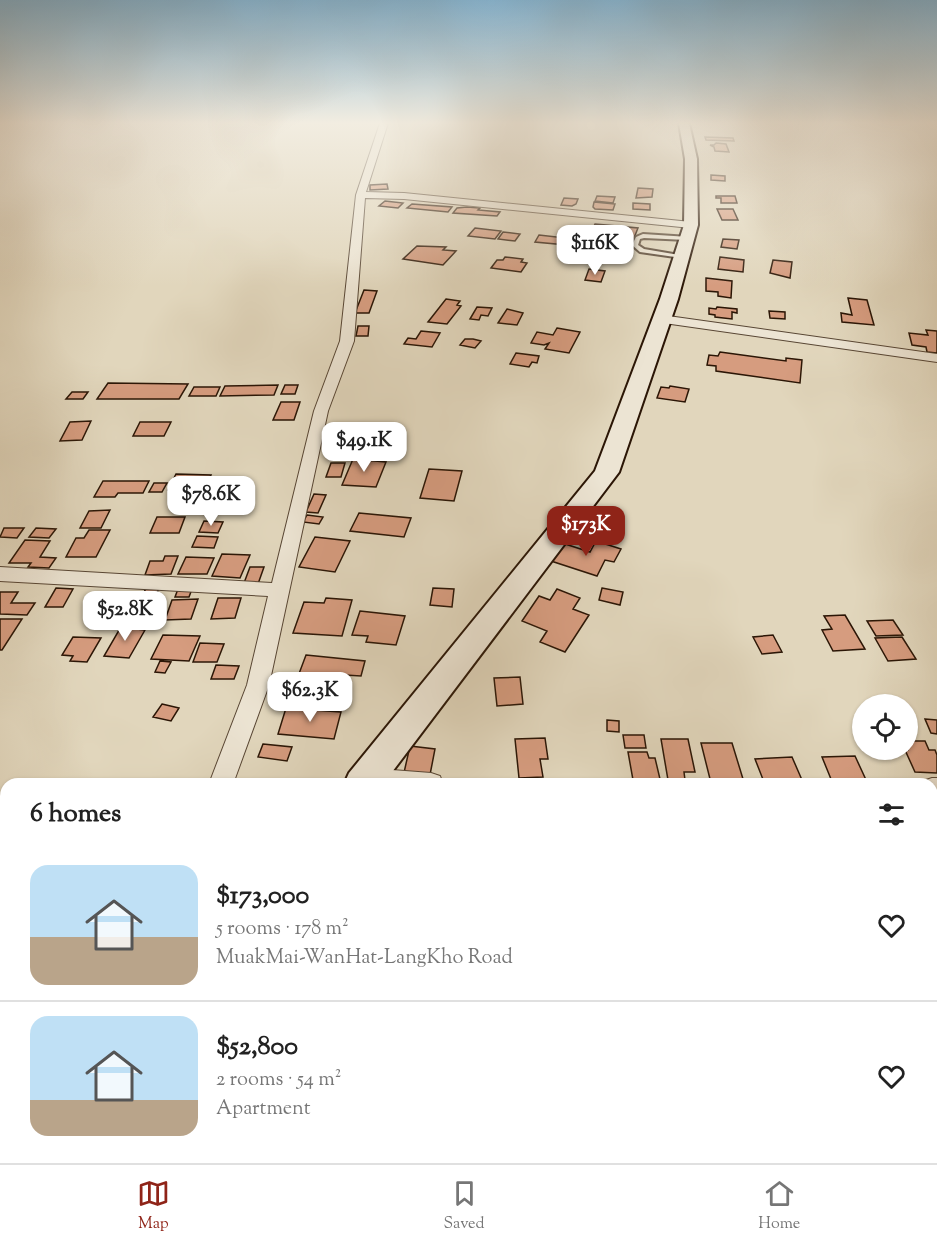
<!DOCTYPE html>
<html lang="en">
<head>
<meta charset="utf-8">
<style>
	:root { --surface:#fff; --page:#f2f2f2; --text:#222; --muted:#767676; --line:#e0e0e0; --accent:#8f2418 }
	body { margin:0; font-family:"Sorts Mill Goudy",serif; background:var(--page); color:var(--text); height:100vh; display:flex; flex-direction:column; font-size:22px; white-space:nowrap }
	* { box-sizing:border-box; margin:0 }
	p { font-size:20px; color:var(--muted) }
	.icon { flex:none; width:33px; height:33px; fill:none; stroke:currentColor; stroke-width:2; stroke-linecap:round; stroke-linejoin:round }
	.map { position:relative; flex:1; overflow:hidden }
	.drawer { position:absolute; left:0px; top:778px; width:938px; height:386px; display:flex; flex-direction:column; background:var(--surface); border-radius:18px 18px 0 0; box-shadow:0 2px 4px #0004 }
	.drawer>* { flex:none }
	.fabs { position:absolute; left:852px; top:694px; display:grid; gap:12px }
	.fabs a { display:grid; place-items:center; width:66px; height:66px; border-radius:50%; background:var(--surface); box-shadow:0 2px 4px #0004; font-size:30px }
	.price { position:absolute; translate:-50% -51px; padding:0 14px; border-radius:12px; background:#fff; color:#222; font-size:20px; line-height:39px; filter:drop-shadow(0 2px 3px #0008) }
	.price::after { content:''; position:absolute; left:50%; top:36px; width:18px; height:14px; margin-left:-9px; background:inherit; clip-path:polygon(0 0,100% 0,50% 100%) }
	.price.selected { background:var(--accent); color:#fff }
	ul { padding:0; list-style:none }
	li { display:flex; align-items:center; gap:18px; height:150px; padding:0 30px }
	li+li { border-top:2px solid var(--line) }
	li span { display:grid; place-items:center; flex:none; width:168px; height:120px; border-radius:18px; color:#555 }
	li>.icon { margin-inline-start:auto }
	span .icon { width:72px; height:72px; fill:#fffc; stroke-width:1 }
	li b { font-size:26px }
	h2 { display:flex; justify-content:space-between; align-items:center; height:72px; padding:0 30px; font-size:26px }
	.menu { display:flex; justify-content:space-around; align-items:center; height:84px; border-top:2px solid var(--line); background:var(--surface); font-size:16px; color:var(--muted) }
	.menu a { display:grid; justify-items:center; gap:3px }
	.menu .selected { color:var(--accent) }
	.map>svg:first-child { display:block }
	.building { fill:#d69c7f; stroke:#2b1606; stroke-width:1.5 }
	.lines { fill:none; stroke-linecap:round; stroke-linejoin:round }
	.service-casing { stroke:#584634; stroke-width:4 }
	.minor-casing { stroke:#584634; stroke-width:2 }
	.secondary-casing { stroke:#2b1606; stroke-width:4 }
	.service { fill:#ece4d3; fill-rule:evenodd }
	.minor { fill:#ece4d3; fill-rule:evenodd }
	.secondary { fill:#ece4d3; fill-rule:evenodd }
</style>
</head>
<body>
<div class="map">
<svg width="937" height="1163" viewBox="0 0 937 1163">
	<rect width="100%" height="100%" fill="#e1d6bc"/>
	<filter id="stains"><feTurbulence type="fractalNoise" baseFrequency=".00333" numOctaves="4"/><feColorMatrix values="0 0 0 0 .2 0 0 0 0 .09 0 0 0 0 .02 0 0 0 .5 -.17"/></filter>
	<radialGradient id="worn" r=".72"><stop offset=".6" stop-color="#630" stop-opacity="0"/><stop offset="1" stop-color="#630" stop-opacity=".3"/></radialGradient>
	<path class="building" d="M 705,137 L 733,138 L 734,141 L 706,140 Z
		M 716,143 L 726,144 L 729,152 L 715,151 L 714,147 L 710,145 L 714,145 Z
		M 711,175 L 725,176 L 725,181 L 711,180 Z
		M 387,184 L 388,189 L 370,190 L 370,185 Z
		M 638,188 L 653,189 L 652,197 L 636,198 Z
		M 597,196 L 615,197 L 613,203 L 595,201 Z
		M 716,196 L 735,196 L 737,203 L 721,203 L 721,198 L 716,198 Z
		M 564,198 L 578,199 L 576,204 L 572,206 L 561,205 Z
		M 385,201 L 403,203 L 398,208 L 379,206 Z
		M 594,202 L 615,204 L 613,210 L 595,209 L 593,207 Z
		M 633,203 L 650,204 L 650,210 L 633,209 Z
		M 412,204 L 452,207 L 448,212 L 407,208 Z
		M 467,207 L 480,208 L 478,210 L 500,212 L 497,216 L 453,213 L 457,208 Z
		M 717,209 L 733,209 L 738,220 L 722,220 Z
		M 595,224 L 638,228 L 634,238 L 640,239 L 638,244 L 632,244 L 629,252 L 591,248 L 599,233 L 591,232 Z
		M 475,228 L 501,231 L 495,239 L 468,236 Z
		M 503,232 L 520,234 L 515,241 L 498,239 Z
		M 539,235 L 592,241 L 588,247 L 535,242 Z
		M 723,239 L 739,240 L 737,249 L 721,247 Z
		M 417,246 L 446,247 L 443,250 L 456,251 L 443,265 L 403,259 Z
		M 505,257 L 523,259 L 521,262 L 527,263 L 521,272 L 491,268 L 497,260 L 503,260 Z
		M 720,257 L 744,260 L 743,272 L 718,269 Z
		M 773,260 L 792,262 L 790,278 L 770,273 Z
		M 589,269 L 605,271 L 601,282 L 585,280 Z
		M 706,278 L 732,281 L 731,298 L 718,296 L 718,292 L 706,291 Z
		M 364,290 L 377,291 L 369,313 L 355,313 Z
		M 848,298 L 867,300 L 874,325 L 842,322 L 841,313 L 852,315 Z
		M 446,299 L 460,301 L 457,305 L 461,306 L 447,324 L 428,322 Z
		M 477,307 L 492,308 L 488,316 L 481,315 L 479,320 L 470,319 Z
		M 717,307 L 737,309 L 737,313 L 732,312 L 732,319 L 715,317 L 715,315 L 709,314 L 709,308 L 716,309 Z
		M 507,309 L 523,313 L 517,325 L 498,323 Z
		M 769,311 L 785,312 L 785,319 L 770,318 Z
		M 358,326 L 369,326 L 368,336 L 356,336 Z
		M 557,328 L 580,332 L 569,353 L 545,349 L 549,343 L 544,345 L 531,343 L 537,332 L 553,335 Z
		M 926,330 L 937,331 L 937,353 L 927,352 L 926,347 L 912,345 L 909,333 L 928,335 Z
		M 421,331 L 440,333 L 432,347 L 404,344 L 408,338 L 416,339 Z
		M 465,339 L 473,339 L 481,341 L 475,348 L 460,345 Z
		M 720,352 L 786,361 L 786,358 L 802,360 L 800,383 L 716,371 L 716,366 L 707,365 L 709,355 L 718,356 Z
		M 516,353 L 539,356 L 537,363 L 532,362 L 529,367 L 510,364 Z
		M 108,383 L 188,384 L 179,399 L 97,399 Z
		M 278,385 L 274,395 L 220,396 L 225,386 Z
		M 285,385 L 298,385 L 295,394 L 281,394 Z
		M 670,386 L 689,389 L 685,402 L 657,398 L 661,387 L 669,388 Z
		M 194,387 L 220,387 L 216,396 L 189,396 Z
		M 72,392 L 88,392 L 83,399 L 66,399 Z
		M 281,402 L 300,402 L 294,420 L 273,420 Z
		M 91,421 L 82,440 L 60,441 L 70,422 Z
		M 140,422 L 171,422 L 164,436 L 133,436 Z
		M 353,459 L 386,462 L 376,487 L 342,485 Z
		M 331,463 L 345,463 L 341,477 L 326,477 Z
		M 429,469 L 462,471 L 454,501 L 420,498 Z
		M 176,474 L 211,475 L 201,495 L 175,494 L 177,490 L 168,490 Z
		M 103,481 L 149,481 L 143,493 L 118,493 L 115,497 L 94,497 Z
		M 154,483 L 167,483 L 162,492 L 149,492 Z
		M 235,483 L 251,483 L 246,495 L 221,494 L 225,486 L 233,486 Z
		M 314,494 L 326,495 L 318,513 L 306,512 Z
		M 110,510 L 101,528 L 80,528 L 89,511 Z
		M 359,513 L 411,518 L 404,537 L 350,531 Z
		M 307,515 L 323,517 L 319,524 L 303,522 Z
		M 157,517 L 185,517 L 179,533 L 150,533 Z
		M 204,521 L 223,522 L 218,533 L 199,532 Z
		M 4,528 L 24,528 L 17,538 L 0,537 Z
		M 36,528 L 56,529 L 49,538 L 29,537 Z
		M 89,530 L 110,530 L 96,557 L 66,557 L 76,538 L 84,538 Z
		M 197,536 L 218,537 L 214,548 L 192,547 Z
		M 315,537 L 350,541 L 335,572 L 299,567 Z
		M 25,540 L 50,541 L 40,557 L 56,558 L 49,568 L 28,567 L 31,563 L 9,563 Z
		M 596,541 L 621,549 L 614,562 L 605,560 L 597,576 L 551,561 L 562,543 L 590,552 Z
		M 222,554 L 250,555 L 240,578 L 212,576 Z
		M 165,556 L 178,556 L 171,574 L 145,575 L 150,561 L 163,561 Z
		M 186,557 L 214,558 L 207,574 L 178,574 Z
		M 250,567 L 264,567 L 258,584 L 244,583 Z
		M 56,588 L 73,589 L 63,607 L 45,607 Z
		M 146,588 L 159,588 L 146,619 L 121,619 L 131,597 L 142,597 Z
		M 433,588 L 454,589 L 452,607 L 430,605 Z
		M 602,588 L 623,592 L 620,605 L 599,600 Z
		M 178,589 L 192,589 L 189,597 L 175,597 Z
		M 557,589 L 580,598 L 573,609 L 589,615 L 565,652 L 540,642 L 547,631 L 522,621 L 539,596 L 550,600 Z
		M 0,592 L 18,592 L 11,603 L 35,603 L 27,615 L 0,614 Z
		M 218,598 L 241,598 L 235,618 L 211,619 Z
		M 326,598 L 352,600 L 342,636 L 293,633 L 304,602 L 324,603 Z
		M 198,599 L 191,619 L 165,620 L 172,600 Z
		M 91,607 L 106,607 L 100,620 L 85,620 Z
		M 360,611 L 405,616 L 396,645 L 366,642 L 368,636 L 352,635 Z
		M 845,615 L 865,649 L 833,651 L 822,630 L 832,629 L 824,616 Z
		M 0,619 L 22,619 L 2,650 L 0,650 Z
		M 893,620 L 903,635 L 876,636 L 867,621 Z
		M 122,625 L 137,626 L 135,629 L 145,630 L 129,658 L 104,656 Z
		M 163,635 L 200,636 L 189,661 L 151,659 Z
		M 773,635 L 782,652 L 762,654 L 753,637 Z
		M 73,637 L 101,638 L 87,662 L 70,661 L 73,656 L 62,655 Z
		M 902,637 L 916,659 L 888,661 L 875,638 Z
		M 200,643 L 224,644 L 217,662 L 193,662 Z
		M 306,655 L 365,661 L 361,676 L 345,675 L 342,684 L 297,679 Z
		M 160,661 L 171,662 L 165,673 L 155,672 Z
		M 216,665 L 239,666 L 234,679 L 211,679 Z
		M 520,677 L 523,704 L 497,706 L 494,678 Z
		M 295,685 L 339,690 L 333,708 L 289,703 Z
		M 162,704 L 179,708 L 171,721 L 153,717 Z
		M 286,708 L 341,712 L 334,739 L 278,734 Z
		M 925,719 L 937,720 L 937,734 L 931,733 Z
		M 607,720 L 619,721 L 619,732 L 607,731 Z
		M 623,735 L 644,735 L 646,748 L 625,748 Z
		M 545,738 L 548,759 L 540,759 L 543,777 L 519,778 L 515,739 Z
		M 661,739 L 688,739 L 695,772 L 684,772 L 685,780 L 668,780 Z
		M 908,741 L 925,741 L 929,750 L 935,750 L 937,755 L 937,773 L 915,772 L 905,750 L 908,750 Z
		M 701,743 L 732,743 L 743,779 L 710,779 Z
		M 263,744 L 292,747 L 287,761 L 258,757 Z
		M 410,746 L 435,749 L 429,780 L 403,777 Z
		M 628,752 L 647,752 L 649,758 L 655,758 L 660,779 L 633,780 Z
		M 855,756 L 867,782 L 833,784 L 822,757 Z
		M 792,757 L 802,780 L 764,782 L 755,759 Z
		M 0,855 L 6,856 L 6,877 L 0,887 Z
		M 932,882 L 934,882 L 937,887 L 937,925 L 932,925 Z
		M 0,931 L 6,931 L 6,994 L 0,994 Z
		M 0,1011 L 6,1011 L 6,1078 L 0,1094 Z"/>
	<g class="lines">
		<defs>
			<path id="service" d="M 643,234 L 689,237 L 690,238 L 687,240 L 644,238 L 640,239 L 638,245 L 644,249 L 685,256 L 682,258 L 640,252 L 632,245 L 636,237 Z"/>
			<path id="minor" d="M 380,123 L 388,123 L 366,192 L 404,193 L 691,222 L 696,225 L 691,228 L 404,199 L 365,198 L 354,341 L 328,411 L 269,685 L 233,784 L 209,784 L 247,685 L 268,596 L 0,581 L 0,567 L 272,583 L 314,411 L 340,341 L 356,195 Z
				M 661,315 L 937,354 L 937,362 L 657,322 L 655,319 Z
				M 366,768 L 431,773 L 440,776 L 443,784 L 356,784 L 354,779 L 357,771 Z
				M 932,778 L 937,778 L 937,800 L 932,800 L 932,784 L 922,784 L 923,781 Z
				M 932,837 L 937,839 L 937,871 L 932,868 Z
				M 937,933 L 937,963 L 932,963 L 932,934 Z
				M 932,1131 L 937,1131 L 937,1163 L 926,1163 L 919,1158 L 932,1158 Z
				M 56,1158 L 90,1158 L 89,1163 L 53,1163 Z
				M 462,1158 L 571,1158 L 569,1163 L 459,1163 Z
				M 621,1158 L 655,1158 L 657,1163 L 621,1163 Z"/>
			<path id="secondary" d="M 679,123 L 689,123 L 697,159 L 698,225 L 678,299 L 619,472 L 383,784 L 344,784 L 349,773 L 595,471 L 660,299 L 684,225 L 685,159 Z
				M 88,1158 L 140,1158 L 138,1163 L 86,1163 Z"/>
		</defs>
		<use href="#service" class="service-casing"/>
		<use href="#minor" class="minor-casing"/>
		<use href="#secondary" class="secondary-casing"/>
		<use href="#service" class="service"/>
		<use href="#minor" class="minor"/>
		<use href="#secondary" class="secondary"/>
	</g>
	<linearGradient id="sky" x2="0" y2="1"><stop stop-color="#86b6d4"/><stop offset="0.43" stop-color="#f2ede1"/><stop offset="1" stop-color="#f2ede1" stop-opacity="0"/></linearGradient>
	<rect width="937" height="286" fill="url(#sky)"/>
	<rect width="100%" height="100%" filter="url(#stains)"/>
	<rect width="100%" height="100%" fill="url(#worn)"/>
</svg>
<div class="fabs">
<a><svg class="icon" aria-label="locate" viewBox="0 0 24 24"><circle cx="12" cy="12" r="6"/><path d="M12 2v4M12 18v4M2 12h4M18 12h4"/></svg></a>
</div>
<b class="price" style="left:595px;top:276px">$116K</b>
<b class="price" style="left:364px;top:473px">$49.1K</b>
<b class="price" style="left:211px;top:527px">$78.6K</b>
<b class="price selected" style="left:586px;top:557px">$173K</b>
<b class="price" style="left:125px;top:642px">$52.8K</b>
<b class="price" style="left:310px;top:723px">$62.3K</b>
<section class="drawer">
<h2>6 homes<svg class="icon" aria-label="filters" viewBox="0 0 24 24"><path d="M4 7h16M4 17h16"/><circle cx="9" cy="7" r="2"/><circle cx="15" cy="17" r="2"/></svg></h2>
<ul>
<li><span style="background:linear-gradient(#bfe0f5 60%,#b9a48a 0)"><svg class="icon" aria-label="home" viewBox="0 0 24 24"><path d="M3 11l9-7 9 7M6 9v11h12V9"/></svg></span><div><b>$173,000</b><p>5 rooms · 178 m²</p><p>MuakMai-WanHat-LangKho Road</p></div><svg class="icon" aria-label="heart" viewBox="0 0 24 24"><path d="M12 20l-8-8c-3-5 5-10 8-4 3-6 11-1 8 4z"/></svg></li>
<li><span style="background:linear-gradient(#bfe0f5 70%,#b9a48a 0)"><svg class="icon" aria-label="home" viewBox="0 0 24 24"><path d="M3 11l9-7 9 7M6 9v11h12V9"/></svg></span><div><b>$52,800</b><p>2 rooms · 54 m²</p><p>Apartment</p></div><svg class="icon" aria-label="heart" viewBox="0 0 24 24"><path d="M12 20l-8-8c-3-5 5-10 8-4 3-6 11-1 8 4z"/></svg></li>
</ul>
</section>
</div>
<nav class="menu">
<a class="selected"><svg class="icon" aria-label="map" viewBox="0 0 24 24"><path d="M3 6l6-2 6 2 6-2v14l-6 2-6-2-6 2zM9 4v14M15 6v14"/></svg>Map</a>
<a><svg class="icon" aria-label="saved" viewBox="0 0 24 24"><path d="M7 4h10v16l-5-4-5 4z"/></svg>Saved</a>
<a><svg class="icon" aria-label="home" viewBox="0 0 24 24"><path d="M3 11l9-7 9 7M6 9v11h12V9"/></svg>Home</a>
</nav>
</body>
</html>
